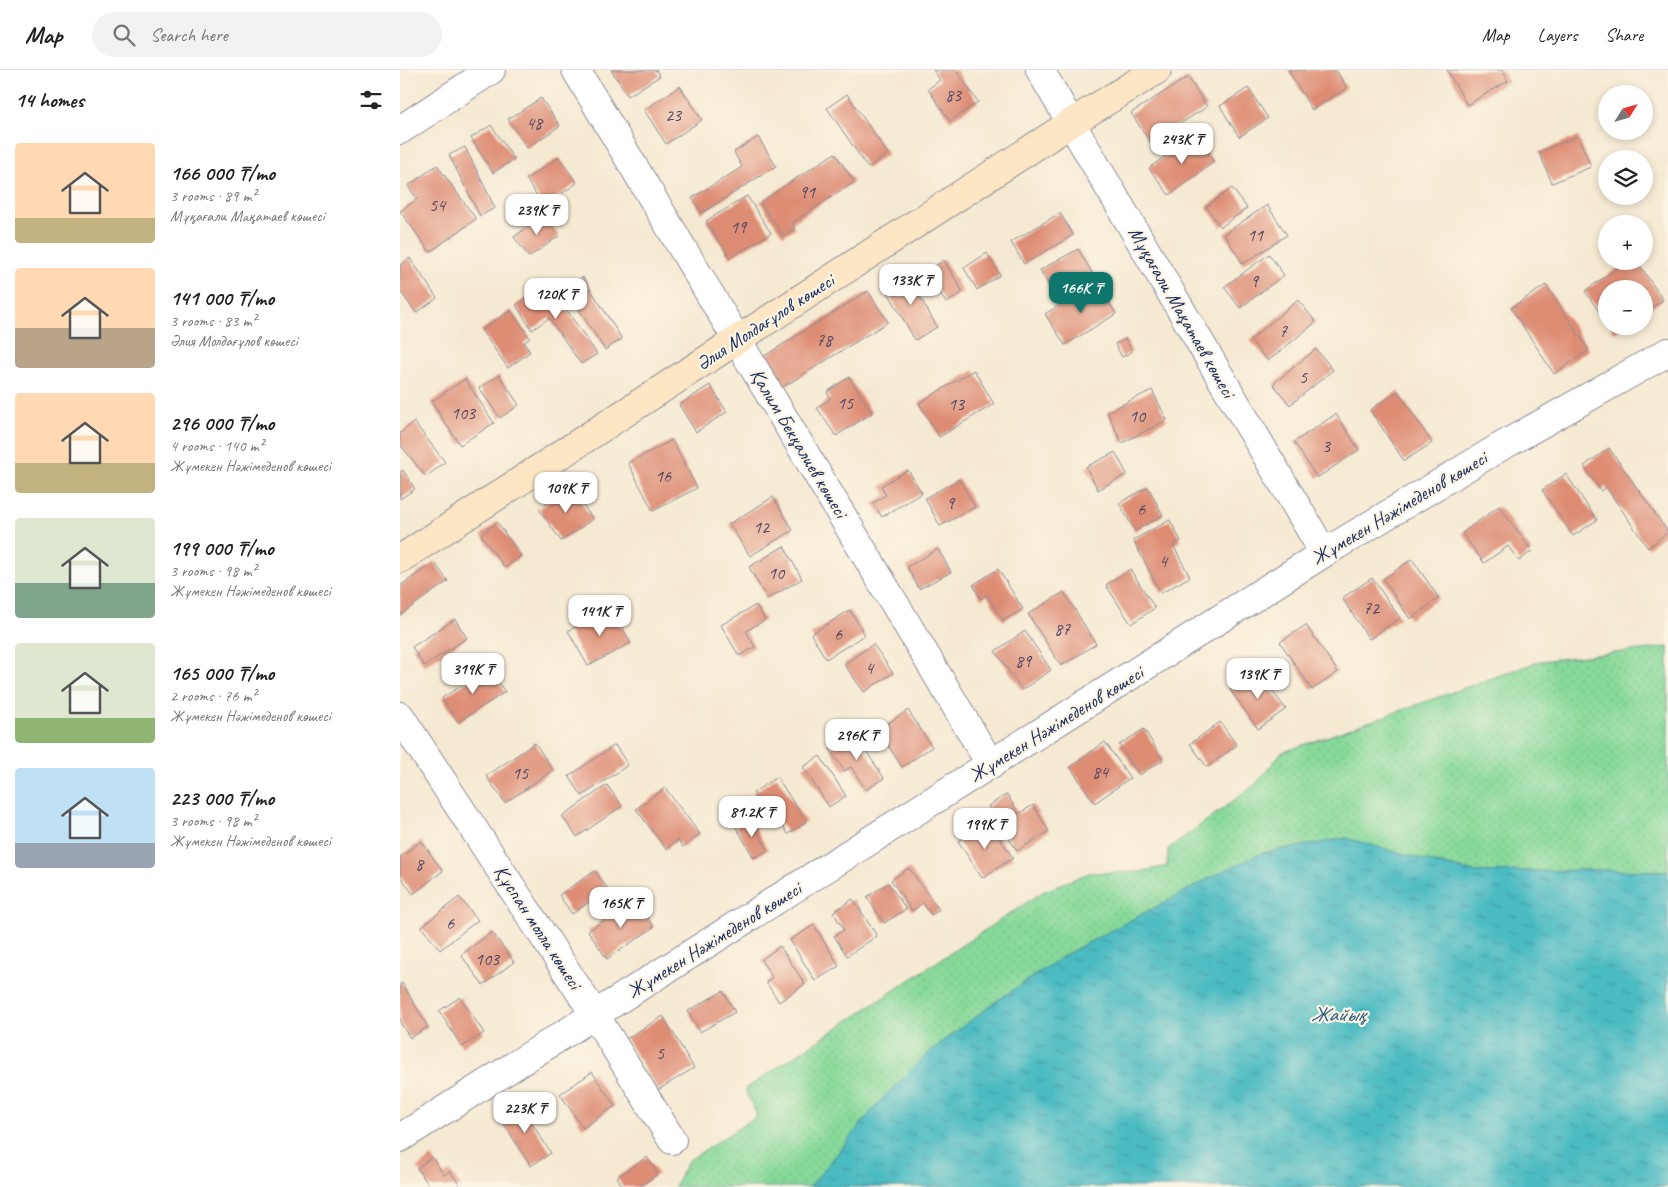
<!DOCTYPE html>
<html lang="en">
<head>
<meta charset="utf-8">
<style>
	:root { --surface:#fff; --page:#f2f2f2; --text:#222; --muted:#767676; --line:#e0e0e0; --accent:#0f766e }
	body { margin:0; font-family:Caveat,sans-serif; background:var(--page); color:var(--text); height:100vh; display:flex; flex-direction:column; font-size:19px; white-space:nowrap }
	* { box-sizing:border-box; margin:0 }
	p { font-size:16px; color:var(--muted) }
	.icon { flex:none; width:28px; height:28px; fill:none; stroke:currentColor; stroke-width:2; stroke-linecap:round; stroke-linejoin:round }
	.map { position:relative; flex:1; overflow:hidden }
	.side { display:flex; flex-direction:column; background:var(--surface); width:400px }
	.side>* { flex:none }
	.needle { width:32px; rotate:53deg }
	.tools { position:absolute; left:1198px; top:15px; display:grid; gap:10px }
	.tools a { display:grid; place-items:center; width:55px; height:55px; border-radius:50%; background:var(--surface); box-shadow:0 2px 8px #0003; font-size:25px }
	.price { position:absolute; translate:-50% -42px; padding:0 11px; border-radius:10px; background:#fff; color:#222; font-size:16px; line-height:32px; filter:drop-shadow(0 1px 2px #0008) }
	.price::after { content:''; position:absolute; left:50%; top:30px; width:15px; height:11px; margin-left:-8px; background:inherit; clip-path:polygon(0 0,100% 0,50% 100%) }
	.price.on { background:var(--accent); color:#fff }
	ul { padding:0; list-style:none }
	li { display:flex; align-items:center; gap:15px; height:125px; padding:0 15px }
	li span { display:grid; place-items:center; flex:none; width:140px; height:100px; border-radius:5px; color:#555 }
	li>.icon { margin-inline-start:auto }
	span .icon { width:60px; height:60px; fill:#fffc; stroke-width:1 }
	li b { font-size:21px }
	h2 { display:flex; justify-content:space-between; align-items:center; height:60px; padding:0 15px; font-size:21px }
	header { display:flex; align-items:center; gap:30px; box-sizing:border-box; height:70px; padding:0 25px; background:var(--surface); border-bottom:1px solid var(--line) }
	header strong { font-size:24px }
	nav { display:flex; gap:28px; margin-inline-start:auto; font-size:18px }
	.search { width:350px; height:45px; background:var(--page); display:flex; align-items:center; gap:12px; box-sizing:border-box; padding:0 18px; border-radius:28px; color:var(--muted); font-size:19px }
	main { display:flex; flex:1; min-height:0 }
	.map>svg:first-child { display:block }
	.grass { fill:url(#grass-dots); stroke:#51847c }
	.water { fill:url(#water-ripples); stroke:#347590 }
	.building { fill:#de8d74 }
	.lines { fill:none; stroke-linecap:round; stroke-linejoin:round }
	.minor-casing { stroke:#888c98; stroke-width:30 }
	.tertiary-casing { stroke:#888c98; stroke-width:30 }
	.secondary-casing { stroke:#888c98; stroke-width:30 }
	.minor { stroke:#fff; stroke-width:28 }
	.tertiary { stroke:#fff; stroke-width:28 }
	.secondary { stroke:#fce6c4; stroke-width:28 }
	.labels { text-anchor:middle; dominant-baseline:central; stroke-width:4.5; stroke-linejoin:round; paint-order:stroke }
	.number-label { font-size:18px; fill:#4c4664 }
	.street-label { font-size:20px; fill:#1b2f5e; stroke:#fcf5e5 }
	.water-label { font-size:21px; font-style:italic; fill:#2a597c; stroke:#fcf5e5 }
</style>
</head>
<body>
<header>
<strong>Map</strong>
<div class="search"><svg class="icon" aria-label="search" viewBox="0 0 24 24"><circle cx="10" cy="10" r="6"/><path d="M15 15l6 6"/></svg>Search here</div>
<nav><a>Map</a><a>Layers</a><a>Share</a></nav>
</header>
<main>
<section class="side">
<h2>14 homes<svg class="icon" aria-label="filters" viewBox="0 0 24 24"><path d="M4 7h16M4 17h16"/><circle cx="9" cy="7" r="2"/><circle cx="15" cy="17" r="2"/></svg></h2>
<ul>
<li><span style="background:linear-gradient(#ffd9b3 75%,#c2b280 0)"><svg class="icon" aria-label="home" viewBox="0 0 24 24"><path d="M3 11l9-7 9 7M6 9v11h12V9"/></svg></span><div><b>166 000 ₸/mo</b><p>3 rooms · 89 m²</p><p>Мұқағали Мақатаев көшесі</p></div></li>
<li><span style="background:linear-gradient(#ffd9b3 60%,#b9a48a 0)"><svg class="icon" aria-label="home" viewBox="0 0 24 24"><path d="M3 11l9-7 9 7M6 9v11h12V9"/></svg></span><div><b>141 000 ₸/mo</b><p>3 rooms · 83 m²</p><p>Әлия Молдағұлов көшесі</p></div></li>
<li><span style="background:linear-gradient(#ffd9b3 70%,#c2b280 0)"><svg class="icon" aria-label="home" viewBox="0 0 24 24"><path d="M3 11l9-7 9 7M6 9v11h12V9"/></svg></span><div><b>296 000 ₸/mo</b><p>4 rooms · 140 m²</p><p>Жұмекен Нәжімеденов көшесі</p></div></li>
<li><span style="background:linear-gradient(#dfe7d0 65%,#7fa58c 0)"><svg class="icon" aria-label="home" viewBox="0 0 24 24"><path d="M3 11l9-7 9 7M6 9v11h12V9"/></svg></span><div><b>199 000 ₸/mo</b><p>3 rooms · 98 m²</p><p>Жұмекен Нәжімеденов көшесі</p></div></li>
<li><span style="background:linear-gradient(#dfe7d0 75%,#8fb573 0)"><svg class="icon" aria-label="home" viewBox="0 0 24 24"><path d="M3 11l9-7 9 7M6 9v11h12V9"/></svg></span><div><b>165 000 ₸/mo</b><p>2 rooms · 76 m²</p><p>Жұмекен Нәжімеденов көшесі</p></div></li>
<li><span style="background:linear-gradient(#bfe0f5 75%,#9aa5b1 0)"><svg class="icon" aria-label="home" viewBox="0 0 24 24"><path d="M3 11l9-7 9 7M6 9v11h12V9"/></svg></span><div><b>223 000 ₸/mo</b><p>3 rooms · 98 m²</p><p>Жұмекен Нәжімеденов көшесі</p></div></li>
</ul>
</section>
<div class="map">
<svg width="1268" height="1117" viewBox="0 0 1268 1117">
	<defs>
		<pattern id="grass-dots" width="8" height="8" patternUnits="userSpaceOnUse" patternTransform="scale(1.25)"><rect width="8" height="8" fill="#87d99a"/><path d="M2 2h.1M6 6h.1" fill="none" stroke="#74bb87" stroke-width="1.8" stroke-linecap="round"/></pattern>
		<pattern id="water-ripples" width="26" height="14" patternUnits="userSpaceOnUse" patternTransform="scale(1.25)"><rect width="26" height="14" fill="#4cbbc2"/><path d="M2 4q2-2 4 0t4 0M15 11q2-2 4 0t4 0" fill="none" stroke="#3e98a1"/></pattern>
	</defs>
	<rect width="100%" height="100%" fill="#fcf5e5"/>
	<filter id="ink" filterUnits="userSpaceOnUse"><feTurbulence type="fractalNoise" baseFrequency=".02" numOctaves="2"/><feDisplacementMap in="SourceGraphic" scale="10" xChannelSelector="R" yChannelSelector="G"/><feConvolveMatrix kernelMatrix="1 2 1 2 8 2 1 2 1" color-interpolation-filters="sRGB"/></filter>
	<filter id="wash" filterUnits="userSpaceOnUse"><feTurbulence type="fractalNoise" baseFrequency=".0096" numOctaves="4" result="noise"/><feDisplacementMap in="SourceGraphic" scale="20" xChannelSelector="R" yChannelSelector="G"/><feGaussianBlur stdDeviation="1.12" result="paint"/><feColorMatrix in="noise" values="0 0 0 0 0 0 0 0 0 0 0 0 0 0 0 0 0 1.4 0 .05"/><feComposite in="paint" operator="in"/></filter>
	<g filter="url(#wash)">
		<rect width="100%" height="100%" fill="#f5e9d1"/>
		<path class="grass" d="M 1268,577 L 1268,801 L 1192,800 L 1075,802 L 1035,793 L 862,783 L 818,804 L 665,885 L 594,933 L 529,982 L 481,1030 L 410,1117 L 274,1117 L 288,1091 L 357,1046 L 345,1019 L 644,821 L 689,803 L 739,802 L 767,796 L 768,779 L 856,714 L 881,683 L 1140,591 Z"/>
		<path class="water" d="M 946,768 L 1035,793 L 1075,802 L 1192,800 L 1268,801 L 1268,1117 L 410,1117 L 481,1030 L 529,982 L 594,933 L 665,885 L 818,804 L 862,783 Z"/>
		<g id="blocks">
			<path class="building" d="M 211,0 L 256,0 L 260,6 L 228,26 Z
				M 533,0 L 556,0 L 578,32 L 550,51 L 528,19 L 540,10 Z
				M 888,0 L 936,0 L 947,18 L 912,40 Z
				M 1047,0 L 1102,0 L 1108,11 L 1067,35 Z
				M 788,7 L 807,37 L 750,72 L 731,43 Z
				M 280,16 L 302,50 L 266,74 L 244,40 Z
				M 848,18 L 868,48 L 839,67 L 820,36 Z
				M 447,24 L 488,84 L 468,98 L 427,38 Z
				M 141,28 L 160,56 L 127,78 L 108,49 Z
				M 91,55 L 114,89 L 93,103 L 71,68 Z
				M 794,65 L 814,92 L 769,125 L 749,98 Z
				M 1178,66 L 1191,97 L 1152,113 L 1139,82 Z
				M 358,67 L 376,96 L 302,143 L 292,128 L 342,97 L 334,82 Z
				M 65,77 L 95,138 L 80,146 L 49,85 Z
				M 435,83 L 454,112 L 392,153 L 395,158 L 383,166 L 360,132 Z
				M 159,87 L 177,113 L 144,136 L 126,109 Z
				M 37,95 L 76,149 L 30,182 L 0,141 L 17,129 L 8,116 Z
				M 832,118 L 847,138 L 821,157 L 806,137 Z
				M 347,126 L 371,163 L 330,188 L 306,151 Z
				M 867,135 L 887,165 L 843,194 L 824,164 Z
				M 660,143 L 673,165 L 624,194 L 611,172 Z
				M 144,145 L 159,166 L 129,187 L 114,167 Z
				M 678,179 L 696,209 L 658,231 L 640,200 Z
				M 587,183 L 600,205 L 577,220 L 564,198 Z
				M 869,184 L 884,205 L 840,238 L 824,217 Z
				M 10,188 L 37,228 L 16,243 L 0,221 L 0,195 Z
				M 544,190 L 563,222 L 546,233 L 527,201 Z
				M 1227,191 L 1237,191 L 1263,230 L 1244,243 L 1244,219 L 1206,219 L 1206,252 L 1185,221 Z
				M 507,203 L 537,257 L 515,270 L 484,215 Z
				M 183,207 L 222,269 L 205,280 L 165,218 Z
				M 696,212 L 716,244 L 665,275 L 645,244 Z
				M 148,213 L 197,284 L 181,294 L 149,248 L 132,260 L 116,235 Z
				M 1146,215 L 1189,280 L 1154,304 L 1111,238 Z
				M 468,221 L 488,252 L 380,319 L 361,288 Z
				M 898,230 L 916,252 L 868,291 L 850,270 Z
				M 111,240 L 130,268 L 124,273 L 130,282 L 108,298 L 81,260 Z
				M 1210,256 L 1225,256 L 1215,263 Z
				M 726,269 L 732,282 L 722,287 L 715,274 Z
				M 916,279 L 933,300 L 890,335 L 873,314 Z
				M 574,300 L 594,334 L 539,367 L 519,333 Z
				M 99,305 L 119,335 L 100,348 L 79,318 Z
				M 449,307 L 472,343 L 436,366 L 417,338 L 430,329 L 427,322 Z
				M 65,309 L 94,353 L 60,375 L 31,332 Z
				M 310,315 L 327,342 L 296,362 L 279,335 Z
				M 752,320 L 767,350 L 722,373 L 707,342 Z
				M 998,321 L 1032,373 L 1004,391 L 970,340 Z
				M 936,344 L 959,380 L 917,408 L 894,372 Z
				M 14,352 L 45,392 L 26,407 L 0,374 L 0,363 Z
				M 272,370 L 297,418 L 253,441 L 228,393 Z
				M 1209,378 L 1268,462 L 1248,478 L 1206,417 L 1201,421 L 1184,396 Z
				M 715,382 L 727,404 L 698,420 L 686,397 Z
				M 3,400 L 15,419 L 0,429 L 0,402 Z
				M 508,400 L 522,423 L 482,447 L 473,433 L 486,425 L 481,416 Z
				M 1166,404 L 1197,450 L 1173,466 L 1142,420 Z
				M 559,409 L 575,437 L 540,456 L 525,428 Z
				M 170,417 L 193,449 L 161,471 L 139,439 Z
				M 748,417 L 763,445 L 735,461 L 719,433 Z
				M 373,427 L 393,460 L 350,486 L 329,454 Z
				M 1099,436 L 1132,481 L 1119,491 L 1108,476 L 1084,493 L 1062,463 Z
				M 770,450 L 781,471 L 773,475 L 790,507 L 761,523 L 733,470 Z
				M 97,452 L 121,486 L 105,498 L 81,465 Z
				M 384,476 L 402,509 L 367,529 L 349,497 Z
				M 538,479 L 551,502 L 519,519 L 507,497 Z
				M 1012,489 L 1039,528 L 1010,549 L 983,509 Z
				M 34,492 L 48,511 L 0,545 L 0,516 Z
				M 598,499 L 623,539 L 603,551 L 587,525 L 581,529 L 573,515 Z
				M 730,499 L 755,538 L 731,554 L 706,515 Z
				M 972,508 L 1000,548 L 969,569 L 942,528 Z
				M 664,522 L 696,574 L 661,596 L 628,544 Z
				M 356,535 L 365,550 L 346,561 L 355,577 L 339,586 L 321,555 Z
				M 211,537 L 231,573 L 188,596 L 168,561 Z
				M 450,540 L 465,565 L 426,589 L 411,564 Z
				M 55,549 L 67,568 L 24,596 L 12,577 Z
				M 906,555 L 938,602 L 912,620 L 880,572 Z
				M 625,561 L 651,600 L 622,620 L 595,581 Z
				M 473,574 L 493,603 L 464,622 L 444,594 Z
				M 89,598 L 105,622 L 58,652 L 42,628 Z
				M 857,601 L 886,639 L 858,659 L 830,620 Z
				M 508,640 L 532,677 L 502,697 L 478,660 Z
				M 820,652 L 837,675 L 807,697 L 790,674 Z
				M 744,659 L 763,690 L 739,705 L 719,675 Z
				M 454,663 L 484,708 L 466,720 L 451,697 L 444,701 L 430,679 Z
				M 705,672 L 730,708 L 695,733 L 670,697 Z
				M 135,673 L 153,700 L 105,733 L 86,706 Z
				M 215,675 L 228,695 L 182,726 L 169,706 Z
				M 420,686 L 446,726 L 429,737 L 403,697 Z
				M 377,707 L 406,752 L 388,764 L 376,746 L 371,750 L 353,723 Z
				M 207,715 L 222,736 L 177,767 L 162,746 Z
				M 265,718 L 300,764 L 283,777 L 278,770 L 266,779 L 236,739 Z
				M 607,724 L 619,744 L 633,735 L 649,761 L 617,781 L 588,736 Z
				M 350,748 L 368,780 L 354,788 L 336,757 Z
				M 588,751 L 613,788 L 582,808 L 558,771 Z
				M 21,771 L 43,801 L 13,824 L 0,806 L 0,787 Z
				M 509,798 L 539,840 L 531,845 L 523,833 L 512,841 L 491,810 Z
				M 195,801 L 208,819 L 172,844 L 159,825 Z
				M 488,813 L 506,839 L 484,853 L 467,827 Z
				M 59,827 L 78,850 L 40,880 L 21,857 Z
				M 235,829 L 254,857 L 207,889 L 188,861 Z
				M 453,829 L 477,866 L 447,886 L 434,866 L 444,860 L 433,842 Z
				M 414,855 L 439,896 L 415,911 L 390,870 Z
				M 92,862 L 114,892 L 83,915 L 61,885 Z
				M 380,876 L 405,914 L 379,932 L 366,912 L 372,907 L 361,890 Z
				M 2,913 L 28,957 L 10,968 L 0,952 L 0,914 Z
				M 323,921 L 335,942 L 300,962 L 288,941 Z
				M 60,927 L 84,963 L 62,977 L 39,941 Z
				M 263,946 L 294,998 L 258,1020 L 226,969 Z
				M 192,1002 L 215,1036 L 183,1058 L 160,1024 Z
				M 118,1032 L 151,1083 L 131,1096 L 98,1045 Z
				M 32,1087 L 44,1105 L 50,1101 L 61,1117 L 30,1117 L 17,1098 Z
				M 247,1087 L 258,1104 L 239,1117 L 223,1117 L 217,1107 Z"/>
		</g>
	</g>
	<g filter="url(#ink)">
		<use href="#blocks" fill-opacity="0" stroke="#888c98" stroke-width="1"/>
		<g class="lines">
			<defs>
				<path id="minor" d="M 176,0 L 591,695
					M 671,53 L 924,483
					M 0,60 L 91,0
					M 0,646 L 195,945 L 272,1070
					M 0,1068 L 924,483 L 1095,380 L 1268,282"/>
				<path id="tertiary" d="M 640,0 L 671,53"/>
				<path id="secondary" d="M 0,489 L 671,53 L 757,0"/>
			</defs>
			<use href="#minor" class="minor-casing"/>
			<use href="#tertiary" class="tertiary-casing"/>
			<use href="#secondary" class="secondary-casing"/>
			<use href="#minor" class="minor"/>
			<use href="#tertiary" class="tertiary"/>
			<use href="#secondary" class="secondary"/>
		</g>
	</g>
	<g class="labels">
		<g class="number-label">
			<text x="553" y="25">83</text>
			<text x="273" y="45">23</text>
			<text x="134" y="53">48</text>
			<text x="407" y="122">91</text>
			<text x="37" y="135">54</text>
			<text x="338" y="157">19</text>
			<text x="855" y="165">11</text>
			<text x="854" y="211">9</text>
			<text x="883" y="261">7</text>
			<text x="424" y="270">78</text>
			<text x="903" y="307">5</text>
			<text x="445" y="333">15</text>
			<text x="556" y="334">13</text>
			<text x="63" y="343">103</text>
			<text x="737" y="346">10</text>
			<text x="926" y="376">3</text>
			<text x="263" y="406">16</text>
			<text x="550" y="433">9</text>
			<text x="741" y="439">6</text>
			<text x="361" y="457">12</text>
			<text x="763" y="491">4</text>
			<text x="376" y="503">10</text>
			<text x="971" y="538">72</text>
			<text x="662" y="559">87</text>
			<text x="438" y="564">6</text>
			<text x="623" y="591">89</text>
			<text x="469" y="598">4</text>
			<text x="700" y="702">84</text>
			<text x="120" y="703">15</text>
			<text x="19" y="794">8</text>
			<text x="50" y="853">6</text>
			<text x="87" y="889">103</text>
			<text x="260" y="983">5</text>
		</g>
		<g class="street-label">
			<text transform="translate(782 242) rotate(60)">Мұқағали Мақатаев көшесі</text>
			<text transform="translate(365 252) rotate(-33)">Әлия Молдағұлов көшесі</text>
			<text transform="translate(399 373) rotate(59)">Қалим Бекқалиев көшесі</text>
			<text transform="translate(999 438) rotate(-31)">Жұмекен Нәжімеденов көшесі</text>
			<text transform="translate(656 654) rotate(-32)">Жұмекен Нәжімеденов көшесі</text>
			<text transform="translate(138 857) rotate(57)">Құспан молла көшесі</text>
			<text transform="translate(314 870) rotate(-32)">Жұмекен Нәжімеденов көшесі</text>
		</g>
		<g class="water-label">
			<text x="938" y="944">Жайық</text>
		</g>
	</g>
</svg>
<div class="tools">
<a><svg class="needle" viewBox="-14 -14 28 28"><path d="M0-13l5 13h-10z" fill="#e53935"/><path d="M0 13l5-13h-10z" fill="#767676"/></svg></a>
<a><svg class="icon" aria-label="layers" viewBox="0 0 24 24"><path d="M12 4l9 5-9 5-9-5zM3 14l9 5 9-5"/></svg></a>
<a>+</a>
<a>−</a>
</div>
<b class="price" style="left:782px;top:95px">243K ₸</b>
<b class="price" style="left:137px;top:166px">239K ₸</b>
<b class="price" style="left:511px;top:236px">133K ₸</b>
<b class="price on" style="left:681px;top:244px">166K ₸</b>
<b class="price" style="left:156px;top:250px">120K ₸</b>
<b class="price" style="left:166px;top:444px">109K ₸</b>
<b class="price" style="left:200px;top:567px">141K ₸</b>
<b class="price" style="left:73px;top:625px">319K ₸</b>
<b class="price" style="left:858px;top:630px">139K ₸</b>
<b class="price" style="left:457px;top:691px">296K ₸</b>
<b class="price" style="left:352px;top:768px">81.2K ₸</b>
<b class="price" style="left:585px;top:780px">199K ₸</b>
<b class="price" style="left:221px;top:859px">165K ₸</b>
<b class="price" style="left:125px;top:1064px">223K ₸</b>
</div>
</main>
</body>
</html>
